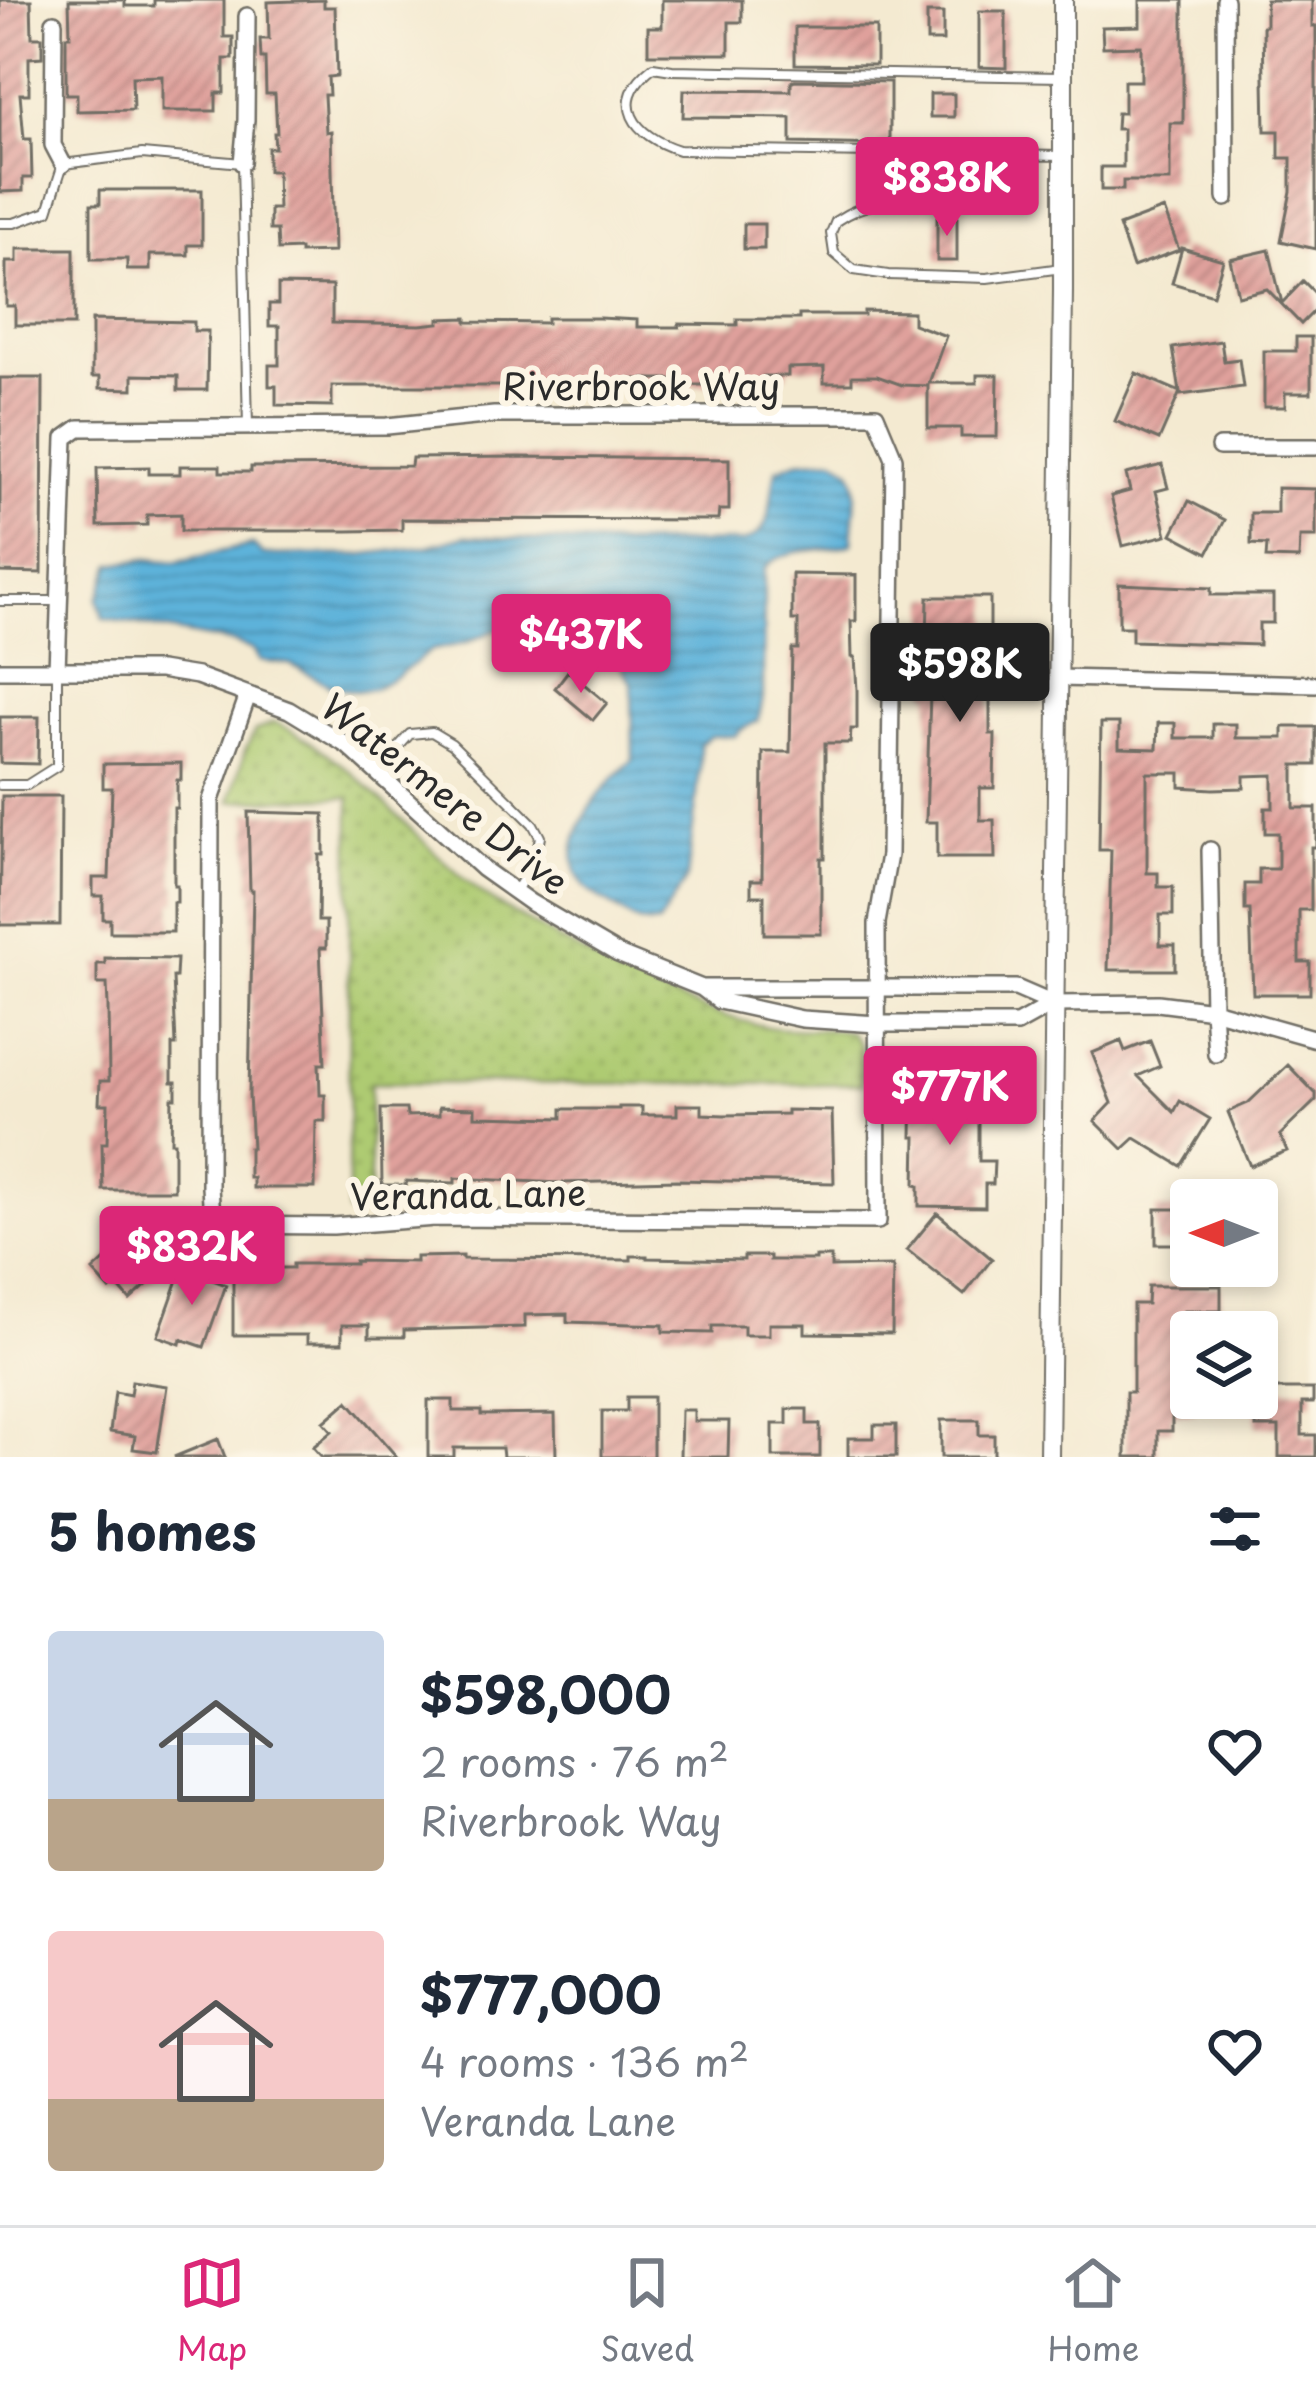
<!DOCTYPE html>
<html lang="en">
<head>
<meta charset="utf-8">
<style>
	:root { --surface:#fff; --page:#f6f6f7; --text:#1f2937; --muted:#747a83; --line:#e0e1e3; --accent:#db2777 }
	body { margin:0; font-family:"Playpen Sans",sans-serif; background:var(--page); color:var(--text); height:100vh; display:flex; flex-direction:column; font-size:45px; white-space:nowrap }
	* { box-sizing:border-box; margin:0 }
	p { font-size:39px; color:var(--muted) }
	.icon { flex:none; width:66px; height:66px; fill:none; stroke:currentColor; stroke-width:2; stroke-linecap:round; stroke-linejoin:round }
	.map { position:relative; height:1457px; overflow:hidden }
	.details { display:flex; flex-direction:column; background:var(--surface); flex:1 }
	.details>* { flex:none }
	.needle { width:78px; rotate:270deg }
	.tools { position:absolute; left:1170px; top:1179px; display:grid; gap:24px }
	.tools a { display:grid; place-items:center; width:108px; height:108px; border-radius:12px; background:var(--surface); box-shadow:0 6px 18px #0003; font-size:60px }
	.price { position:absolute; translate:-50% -102px; padding:0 27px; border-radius:12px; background:var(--accent); color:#fff; font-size:39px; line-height:78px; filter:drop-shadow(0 3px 6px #0008) }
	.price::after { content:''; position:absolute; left:50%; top:72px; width:36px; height:27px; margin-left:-18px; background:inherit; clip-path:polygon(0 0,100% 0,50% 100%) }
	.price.current { background:#222; color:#fff }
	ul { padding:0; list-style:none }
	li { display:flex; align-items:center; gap:36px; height:300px; padding:0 48px }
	li span { display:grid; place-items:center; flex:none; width:336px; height:240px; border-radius:12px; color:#555 }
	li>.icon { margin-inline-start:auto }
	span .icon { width:144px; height:144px; fill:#fffc; stroke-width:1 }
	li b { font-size:51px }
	h2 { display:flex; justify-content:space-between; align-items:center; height:144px; padding:0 48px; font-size:51px }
	.dock { display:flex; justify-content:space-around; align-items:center; height:168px; border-top:3px solid var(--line); background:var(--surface); font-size:33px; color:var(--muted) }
	.dock a { display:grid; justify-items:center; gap:6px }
	.dock .current { color:var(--accent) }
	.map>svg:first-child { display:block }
	.park { fill:url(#park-dots); stroke:#6c7b4e; stroke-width:3 }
	.water { fill:url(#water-rules); stroke:#446e82; stroke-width:3 }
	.building { fill:url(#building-hatch) }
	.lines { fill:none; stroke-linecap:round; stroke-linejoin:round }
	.service-casing { stroke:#716e65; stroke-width:12 }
	.minor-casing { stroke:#716e65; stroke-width:20 }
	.tertiary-casing { stroke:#716e65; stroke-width:22 }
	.service { stroke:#fff; stroke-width:8 }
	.minor { stroke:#fff; stroke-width:15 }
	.tertiary { stroke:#fff; stroke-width:18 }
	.labels { text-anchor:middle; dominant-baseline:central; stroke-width:12; stroke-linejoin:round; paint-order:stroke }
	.street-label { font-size:36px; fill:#2b2b2b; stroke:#fcf5e5 }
</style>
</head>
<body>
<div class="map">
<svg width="1316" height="1457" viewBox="0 0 1316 1457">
	<defs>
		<pattern id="park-dots" width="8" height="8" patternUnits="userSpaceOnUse" patternTransform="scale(3)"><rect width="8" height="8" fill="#aecb72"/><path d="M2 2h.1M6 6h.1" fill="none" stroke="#96ae63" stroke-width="1.8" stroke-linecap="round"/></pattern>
		<pattern id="water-rules" width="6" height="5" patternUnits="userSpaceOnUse" patternTransform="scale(3)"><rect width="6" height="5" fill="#5db2da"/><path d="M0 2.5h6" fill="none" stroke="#4d91b1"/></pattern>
		<pattern id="building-hatch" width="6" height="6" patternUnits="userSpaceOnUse" patternTransform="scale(3)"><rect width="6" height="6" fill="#e0a19c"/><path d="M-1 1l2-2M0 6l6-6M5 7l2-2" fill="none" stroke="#b6837f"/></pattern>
	</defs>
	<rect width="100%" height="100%" fill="#fcf5e5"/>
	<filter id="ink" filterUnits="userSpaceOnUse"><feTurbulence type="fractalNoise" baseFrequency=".00833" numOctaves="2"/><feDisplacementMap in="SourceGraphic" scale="24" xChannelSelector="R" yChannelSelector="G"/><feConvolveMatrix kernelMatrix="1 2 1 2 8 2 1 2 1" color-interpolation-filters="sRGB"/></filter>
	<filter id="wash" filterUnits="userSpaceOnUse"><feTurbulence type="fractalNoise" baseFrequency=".004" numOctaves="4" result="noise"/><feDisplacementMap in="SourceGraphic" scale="48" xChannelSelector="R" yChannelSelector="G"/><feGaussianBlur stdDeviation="2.7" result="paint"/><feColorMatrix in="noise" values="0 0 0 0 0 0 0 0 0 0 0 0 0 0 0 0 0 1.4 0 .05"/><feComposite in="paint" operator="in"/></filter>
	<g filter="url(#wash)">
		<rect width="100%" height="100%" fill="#f4ead1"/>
		<path class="park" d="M 274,722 C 356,759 410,836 478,891 C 497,906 521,917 541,929 C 612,971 686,1010 768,1027 C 792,1032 822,1027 850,1032 L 860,1045 L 862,1084 L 370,1083 L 370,1213 L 348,1213 L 350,797 L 230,801 L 245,751 L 255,731 Z"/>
		<path class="water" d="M 834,458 C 836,459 850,468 851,470 C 861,485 852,524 852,543 C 825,554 784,544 764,569 L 763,698 L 758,721 L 742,729 L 735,736 L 711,736 L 700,744 L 700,769 L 687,878 L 658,924 C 639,927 624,914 608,903 C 601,899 590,894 585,887 C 550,846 602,786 633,760 L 632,684 L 620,664 L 597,642 L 578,630 L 562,614 L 548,608 L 465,643 L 432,650 L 397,676 L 373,689 L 355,691 L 331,686 L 290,664 L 260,661 L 253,650 L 235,643 L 103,618 L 98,599 L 112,564 L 147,559 L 175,562 L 253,545 L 263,555 L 358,555 L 425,547 L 465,536 L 610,544 L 742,542 C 778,532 767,499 777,469 L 798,461 Z"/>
		<g id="blocks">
			<path class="building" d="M 0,0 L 31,0 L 32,37 L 42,37 L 42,57 L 29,58 L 29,94 L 20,94 L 24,139 L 31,139 L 32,178 L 23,178 L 23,191 L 0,192 Z
				M 69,0 L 125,0 L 125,6 L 154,6 L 154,0 L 224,0 L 224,37 L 233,37 L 233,59 L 224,59 L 224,93 L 216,93 L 216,111 L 162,111 L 162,76 L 132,77 L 133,110 L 77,111 L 77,94 L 66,94 L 66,36 L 70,36 Z
				M 324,0 L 324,7 L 335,7 L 337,76 L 328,77 L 329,95 L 324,95 L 326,132 L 331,131 L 334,252 L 300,253 L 300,249 L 278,250 L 277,230 L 270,230 L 270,209 L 278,209 L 277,171 L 268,171 L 268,148 L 275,148 L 274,133 L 277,133 L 275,94 L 266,94 L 265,58 L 261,58 L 260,39 L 269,39 L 268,2 Z
				M 662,0 L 742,0 L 742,22 L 729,22 L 729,54 L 648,54 L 648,27 L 662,27 Z
				M 1140,0 L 1183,0 L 1183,123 L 1170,123 L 1170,181 L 1123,181 L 1123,190 L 1101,190 L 1101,167 L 1123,167 L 1123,129 L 1116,129 L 1117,113 L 1124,113 L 1124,81 L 1141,81 L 1141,46 L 1103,47 L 1102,27 L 1140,26 Z
				M 1266,0 L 1312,0 L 1312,26 L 1316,26 L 1316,249 L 1281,241 L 1291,191 L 1291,158 L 1279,158 L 1279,131 L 1265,131 L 1263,26 L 1266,26 Z
				M 979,11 L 1006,11 L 1006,68 L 979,67 Z
				M 927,13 L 943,13 L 943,41 L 927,41 Z
				M 795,27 L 876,27 L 876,65 L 795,64 Z
				M 795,80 L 890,82 L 890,145 L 791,143 L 791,118 L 683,117 L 684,90 L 791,91 L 791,82 Z
				M 930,94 L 954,94 L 954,117 L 930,117 Z
				M 100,190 L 202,190 L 202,245 L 188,245 L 188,255 L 150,255 L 150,270 L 127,270 L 127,259 L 91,259 L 91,204 L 100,204 Z
				M 1164,209 L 1179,250 L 1133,267 L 1119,226 Z
				M 937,217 L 957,217 L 957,261 L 937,261 Z
				M 744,224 L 764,224 L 764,249 L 744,249 Z
				M 1182,248 L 1223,260 L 1213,295 L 1172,283 Z
				M 17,249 L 74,249 L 74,325 L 15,325 L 15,306 L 6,306 L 6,262 L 17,262 Z
				M 1269,250 L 1282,303 L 1303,281 L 1316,294 L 1316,309 L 1301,324 L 1267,289 L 1238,296 L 1230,259 Z
				M 278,285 L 332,286 L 332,323 L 420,325 L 439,323 L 439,319 L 467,318 L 467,322 L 547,323 L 547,318 L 599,318 L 637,320 L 637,327 L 679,327 L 679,324 L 737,325 L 737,319 L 799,319 L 799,315 L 864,315 L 864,311 L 913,312 L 913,324 L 946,336 L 929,383 L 977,383 L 977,375 L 998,375 L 997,437 L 961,437 L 961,428 L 928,428 L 928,386 L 902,385 L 877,376 L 852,376 L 852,383 L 824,383 L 824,367 L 788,368 L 788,376 L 764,376 L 764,385 L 682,385 L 682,379 L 636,379 L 636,385 L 571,386 L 571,382 L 533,382 L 533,386 L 332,386 L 332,406 L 276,405 L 276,386 L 269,386 L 269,365 L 279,365 L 279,326 L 269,326 L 269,304 L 278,304 Z
				M 92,320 L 194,322 L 194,331 L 208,331 L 207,390 L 178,390 L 178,376 L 133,375 L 133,389 L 100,388 L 100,377 L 92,377 Z
				M 1296,337 L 1311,337 L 1311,393 L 1285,393 L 1285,407 L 1264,407 L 1264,351 L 1296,351 Z
				M 1221,341 L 1224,361 L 1239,359 L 1243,387 L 1180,395 L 1180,392 L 1159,440 L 1115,421 L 1136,373 L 1180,392 L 1173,348 Z
				M 0,378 L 43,378 L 42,573 L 0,572 Z
				M 518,457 L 729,459 L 729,510 L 719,510 L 718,520 L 402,519 L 402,530 L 348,531 L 181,531 L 181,514 L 147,515 L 147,525 L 98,526 L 97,468 L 149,467 L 149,474 L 180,474 L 180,466 L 220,466 L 220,472 L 251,472 L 251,467 L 411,466 L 412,458 Z
				M 1162,465 L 1168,488 L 1156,491 L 1167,535 L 1123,546 L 1111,496 L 1130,491 L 1126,474 Z
				M 1277,488 L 1316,489 L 1316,537 L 1300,537 L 1299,559 L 1266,558 L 1267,545 L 1251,544 L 1251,513 L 1277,513 Z
				M 1189,501 L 1225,520 L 1208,553 L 1172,534 Z
				M 792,574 L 856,575 L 856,621 L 851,621 L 852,657 L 855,657 L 857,690 L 857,729 L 851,729 L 850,743 L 825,743 L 825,858 L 821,858 L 821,934 L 764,934 L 764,896 L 751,896 L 751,880 L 762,880 L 763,752 L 790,752 L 792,649 L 798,649 L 798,620 L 792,620 Z
				M 1119,584 L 1211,588 L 1211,595 L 1273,595 L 1273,623 L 1259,623 L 1259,645 L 1132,641 L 1132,627 L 1119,627 Z
				M 928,597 L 990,597 L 990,734 L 995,734 L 994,788 L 980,788 L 980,820 L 994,820 L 995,858 L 937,858 L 937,822 L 926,822 L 930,693 L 926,693 Z
				M 568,671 L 607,703 L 593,720 L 555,688 Z
				M 0,717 L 39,717 L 38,764 L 0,763 Z
				M 1101,723 L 1119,723 L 1119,748 L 1157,749 L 1158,723 L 1175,723 L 1175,738 L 1213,738 L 1213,724 L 1236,724 L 1236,738 L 1283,738 L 1283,727 L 1316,727 L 1316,765 L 1294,765 L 1294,808 L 1316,808 L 1316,847 L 1311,847 L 1311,910 L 1299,910 L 1299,962 L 1310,962 L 1310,994 L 1253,994 L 1250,910 L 1245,910 L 1245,884 L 1259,884 L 1259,869 L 1278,869 L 1278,833 L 1265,833 L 1265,808 L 1273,808 L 1273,775 L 1244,776 L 1244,788 L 1213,789 L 1180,787 L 1180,773 L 1147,773 L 1147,873 L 1158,873 L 1158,887 L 1173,887 L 1173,915 L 1160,915 L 1160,945 L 1175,945 L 1175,970 L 1108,970 L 1111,850 L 1099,850 Z
				M 181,763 L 181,780 L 177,780 L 177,808 L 174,808 L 174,885 L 177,885 L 177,902 L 173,902 L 173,932 L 110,932 L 110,919 L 103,919 L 103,896 L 93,896 L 93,878 L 109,878 L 112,788 L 103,788 L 103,764 Z
				M 2,796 L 61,796 L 60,925 L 0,925 Z
				M 248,812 L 324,814 L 324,855 L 319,855 L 318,921 L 326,921 L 326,948 L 320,948 L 325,1064 L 319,1064 L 320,1095 L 325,1095 L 325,1121 L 316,1121 L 315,1188 L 253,1188 L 253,1178 L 249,1178 L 249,1148 L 252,1148 L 249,1095 L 253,890 L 250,890 Z
				M 105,958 L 177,959 L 176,977 L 173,977 L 176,1045 L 172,1045 L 172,1082 L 176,1082 L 176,1098 L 172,1098 L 171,1142 L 174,1142 L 174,1190 L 103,1190 L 102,1143 L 107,1143 L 108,1104 L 99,1104 L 100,1081 L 109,1081 L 108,1006 L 107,984 L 97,984 L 97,964 L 105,964 Z
				M 1121,1041 L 1125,1051 L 1150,1041 L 1160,1066 L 1138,1076 L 1174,1112 L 1180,1101 L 1210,1119 L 1181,1166 L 1135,1138 L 1123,1149 L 1095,1121 L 1112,1103 L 1092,1053 Z
				M 1288,1065 L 1316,1094 L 1316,1100 L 1280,1135 L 1287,1151 L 1250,1166 L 1228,1112 L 1248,1103 Z
				M 913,1090 L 987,1091 L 987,1116 L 979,1116 L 979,1161 L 994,1161 L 993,1184 L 985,1184 L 985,1207 L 919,1206 L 919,1186 L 915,1185 L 916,1137 L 912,1137 Z
				M 677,1105 L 702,1105 L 702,1114 L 724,1115 L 787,1114 L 787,1110 L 832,1111 L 834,1183 L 676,1180 L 561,1183 L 455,1178 L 455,1183 L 406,1181 L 406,1185 L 382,1185 L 381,1109 L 406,1109 L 407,1116 L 439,1115 L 439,1107 L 475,1108 L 475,1116 L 562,1118 L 562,1109 L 619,1109 L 619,1107 L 642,1107 L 642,1115 L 677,1115 Z
				M 1156,1209 L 1191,1209 L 1191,1244 L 1156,1244 Z
				M 937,1213 L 992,1259 L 964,1295 L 907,1250 Z
				M 149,1220 L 180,1255 L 130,1300 L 116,1284 L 110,1290 L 93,1271 Z
				M 463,1256 L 463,1259 L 631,1260 L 631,1256 L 647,1256 L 647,1258 L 744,1260 L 744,1256 L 770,1256 L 770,1260 L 816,1260 L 816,1257 L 831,1257 L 831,1267 L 893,1266 L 892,1334 L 805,1333 L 805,1324 L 769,1324 L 769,1335 L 744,1335 L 744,1326 L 712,1326 L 712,1333 L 663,1332 L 663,1325 L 567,1322 L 567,1314 L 525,1315 L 525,1327 L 404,1330 L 404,1337 L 369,1337 L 369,1325 L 342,1325 L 342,1343 L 307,1343 L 307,1335 L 233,1335 L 233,1268 L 293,1268 L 293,1264 L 355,1264 L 355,1261 L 416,1262 L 416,1257 Z
				M 183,1266 L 198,1271 L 197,1274 L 226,1285 L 204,1347 L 181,1339 L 180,1344 L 158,1336 Z
				M 1148,1286 L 1221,1286 L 1221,1311 L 1184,1311 L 1184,1351 L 1191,1351 L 1191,1398 L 1195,1398 L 1195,1414 L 1172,1414 L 1172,1431 L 1158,1431 L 1158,1457 L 1126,1457 L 1126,1392 L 1133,1392 L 1133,1304 L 1147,1304 Z
				M 132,1381 L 167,1386 L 157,1452 L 133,1449 L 135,1436 L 110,1432 L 115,1392 L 130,1395 Z
				M 1257,1389 L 1313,1389 L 1313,1403 L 1302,1403 L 1302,1435 L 1316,1435 L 1316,1457 L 1279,1457 L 1279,1427 L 1256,1427 Z
				M 627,1397 L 653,1397 L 653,1457 L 602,1457 L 602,1411 L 627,1411 Z
				M 428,1400 L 453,1400 L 453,1411 L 481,1411 L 481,1415 L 555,1414 L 556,1457 L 503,1457 L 502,1448 L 454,1448 L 454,1457 L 428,1457 Z
				M 348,1401 L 397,1457 L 322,1457 L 313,1447 L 332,1431 L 324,1422 Z
				M 787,1409 L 807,1409 L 807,1424 L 820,1424 L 820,1457 L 773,1457 L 773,1424 L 787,1424 Z
				M 681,1410 L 694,1410 L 694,1421 L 729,1421 L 728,1457 L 680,1457 Z
				M 941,1420 L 979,1420 L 979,1435 L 994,1435 L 994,1457 L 941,1457 Z
				M 874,1425 L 896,1425 L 896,1457 L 848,1457 L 848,1438 L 874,1438 Z
				M 218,1439 L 225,1457 L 174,1457 Z"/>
		</g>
	</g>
	<g filter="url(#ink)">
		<use href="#blocks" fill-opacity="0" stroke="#716e65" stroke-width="3"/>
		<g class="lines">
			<defs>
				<path id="service" d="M 1062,77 L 672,70 L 653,67 C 608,102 634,136 679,150 L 1063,156
					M 913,154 C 892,221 880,191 836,221 L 831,233 L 834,253 L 854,270 L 888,275 L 987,278 L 1062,268
					M 0,223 L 14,223 L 48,211 L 63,164 L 142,154 L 242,163 L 248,427
					M 0,601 L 58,601
					M 376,772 L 410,734 L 432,732 L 452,744 L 533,824 L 540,837 L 536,857 L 516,891
					M 0,785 L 27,785 L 57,766 L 57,671"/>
				<path id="minor" d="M 1225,0 L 1226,198
					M 54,22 L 53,145 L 63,164
					M 242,163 L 246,120 L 247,16
					M 1219,447 L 1316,447
					M 0,670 L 160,670 L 197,676 L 289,710 L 348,746 L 483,869 L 531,903 L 618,954 L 702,988 L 719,1001 L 802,1019 L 877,1024 L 1017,1024 L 1053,1004
					M 57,670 L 65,438 L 79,428 L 387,426 L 494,415 L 876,415 L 894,458 L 889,855 L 877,923 L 878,1221 L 435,1218 L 333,1226 L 226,1225 L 212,1217 L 210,1187 L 211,800 L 248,695
					M 1059,678 L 1316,684
					M 1210,850 L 1213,1010 L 1216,1054
					M 703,988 L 1016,988 L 1053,1004 L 1158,1003 L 1213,1010 L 1316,1039"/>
				<path id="tertiary" d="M 1049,1457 L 1063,290 L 1063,0"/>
			</defs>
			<use href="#service" class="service-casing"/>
			<use href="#minor" class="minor-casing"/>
			<use href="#tertiary" class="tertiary-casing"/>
			<use href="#service" class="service"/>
			<use href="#minor" class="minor"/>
			<use href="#tertiary" class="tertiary"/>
		</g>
	</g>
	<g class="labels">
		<g class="street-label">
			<text x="641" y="385">Riverbrook Way</text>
			<text transform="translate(446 793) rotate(38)">Watermere Drive</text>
			<text transform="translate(468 1193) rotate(-1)">Veranda Lane</text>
		</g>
	</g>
</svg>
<div class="tools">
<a><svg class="needle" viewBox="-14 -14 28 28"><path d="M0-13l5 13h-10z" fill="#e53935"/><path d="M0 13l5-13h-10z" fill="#747a83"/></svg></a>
<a><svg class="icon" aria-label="layers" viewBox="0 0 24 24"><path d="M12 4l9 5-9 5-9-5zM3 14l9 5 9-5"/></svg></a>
</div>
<b class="price" style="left:947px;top:239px">$838K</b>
<b class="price" style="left:581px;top:696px">$437K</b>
<b class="price current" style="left:960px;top:725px">$598K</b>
<b class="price" style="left:950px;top:1148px">$777K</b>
<b class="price" style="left:192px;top:1308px">$832K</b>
</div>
<section class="details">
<h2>5 homes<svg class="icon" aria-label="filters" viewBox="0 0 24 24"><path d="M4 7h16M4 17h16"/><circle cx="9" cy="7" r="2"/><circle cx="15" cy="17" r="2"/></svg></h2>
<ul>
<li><span style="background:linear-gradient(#c9d6e8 70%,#b9a48a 0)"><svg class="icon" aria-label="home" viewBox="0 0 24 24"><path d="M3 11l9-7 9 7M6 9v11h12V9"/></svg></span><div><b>$598,000</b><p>2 rooms · 76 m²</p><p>Riverbrook Way</p></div><svg class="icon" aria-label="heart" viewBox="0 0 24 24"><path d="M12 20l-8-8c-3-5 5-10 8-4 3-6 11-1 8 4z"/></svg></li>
<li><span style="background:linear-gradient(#f6c9c9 70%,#b9a48a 0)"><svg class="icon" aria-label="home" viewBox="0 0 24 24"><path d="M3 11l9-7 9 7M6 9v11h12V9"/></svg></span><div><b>$777,000</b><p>4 rooms · 136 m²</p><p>Veranda Lane</p></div><svg class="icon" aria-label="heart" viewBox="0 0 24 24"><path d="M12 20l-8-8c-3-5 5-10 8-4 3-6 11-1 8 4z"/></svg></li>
</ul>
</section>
<nav class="dock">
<a class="current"><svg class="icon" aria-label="map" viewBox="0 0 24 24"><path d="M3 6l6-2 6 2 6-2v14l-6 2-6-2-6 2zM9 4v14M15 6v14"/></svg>Map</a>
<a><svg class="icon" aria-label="saved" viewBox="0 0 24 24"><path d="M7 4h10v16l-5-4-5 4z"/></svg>Saved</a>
<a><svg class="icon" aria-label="home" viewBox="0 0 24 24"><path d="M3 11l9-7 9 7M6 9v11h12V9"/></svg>Home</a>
</nav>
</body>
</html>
